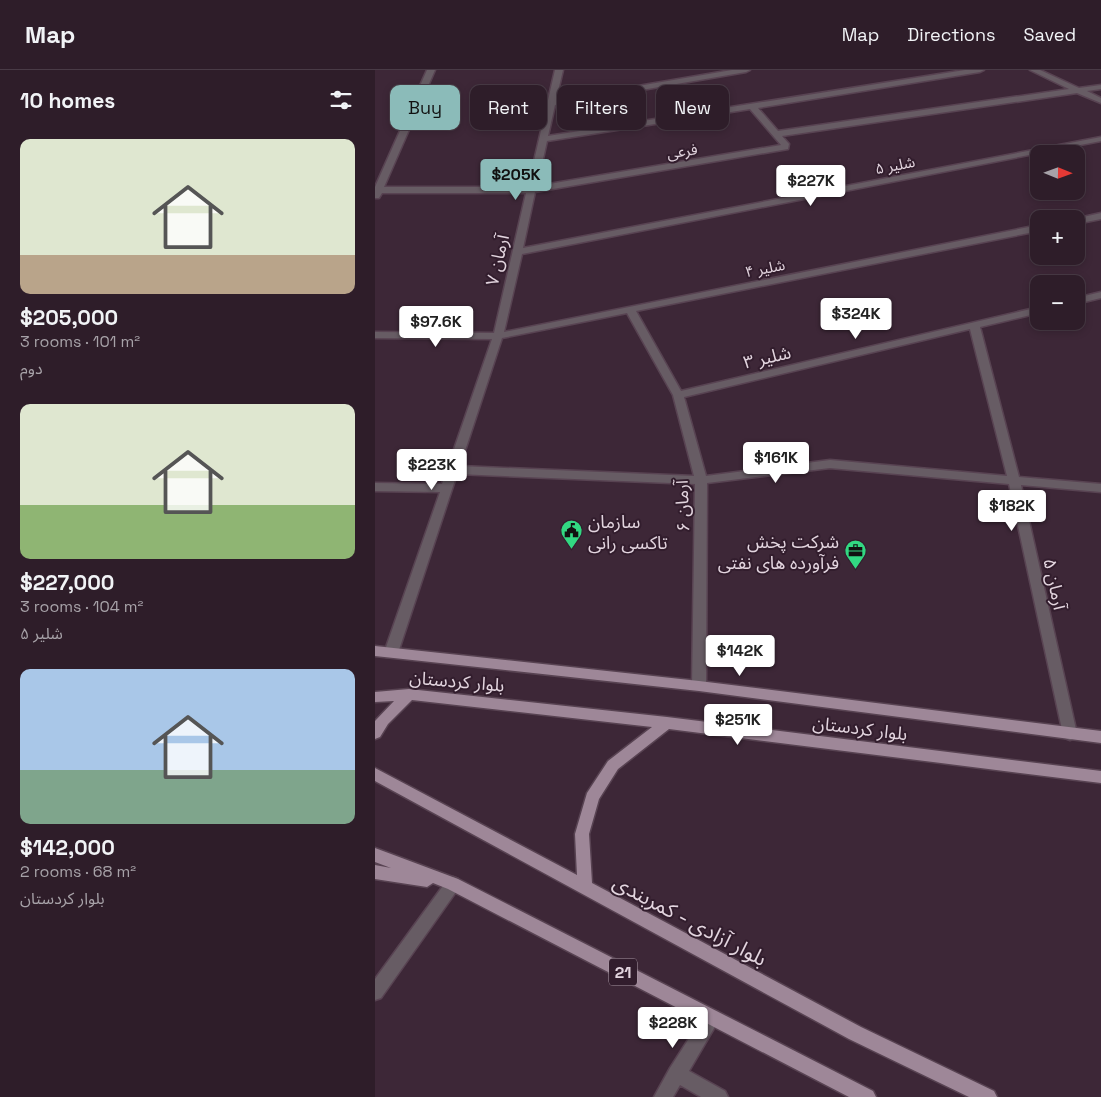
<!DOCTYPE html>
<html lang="en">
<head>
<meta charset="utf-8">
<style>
	:root { --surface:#2e1d29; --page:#3a2a35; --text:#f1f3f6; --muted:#a7a2a8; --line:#493b46; --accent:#8bbbb9 }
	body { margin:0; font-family:"Space Grotesk","Noto Sans Arabic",sans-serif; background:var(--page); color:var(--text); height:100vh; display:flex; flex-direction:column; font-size:19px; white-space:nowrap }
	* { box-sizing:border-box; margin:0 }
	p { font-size:16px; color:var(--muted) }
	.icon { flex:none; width:28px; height:28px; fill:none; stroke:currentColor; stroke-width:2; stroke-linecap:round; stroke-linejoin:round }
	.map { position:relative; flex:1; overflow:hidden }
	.drawer { display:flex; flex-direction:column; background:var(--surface); width:375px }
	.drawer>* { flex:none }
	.guide { position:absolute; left:15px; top:15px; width:475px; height:45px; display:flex; gap:10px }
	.needle { width:32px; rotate:91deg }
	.controls { position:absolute; left:655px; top:75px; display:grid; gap:10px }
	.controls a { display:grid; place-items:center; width:55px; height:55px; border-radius:10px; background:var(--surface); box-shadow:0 2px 8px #0003,0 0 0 1px var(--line); font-size:25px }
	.price { position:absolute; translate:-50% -42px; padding:0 11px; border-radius:5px; background:#fff; color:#222; font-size:16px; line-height:32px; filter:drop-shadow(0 1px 2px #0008) }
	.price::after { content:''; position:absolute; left:50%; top:30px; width:15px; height:11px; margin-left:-8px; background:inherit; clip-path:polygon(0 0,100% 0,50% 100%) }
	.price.selected { background:var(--accent); color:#111 }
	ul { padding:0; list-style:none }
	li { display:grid; align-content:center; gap:10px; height:265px; padding:0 20px }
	li span { display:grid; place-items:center; height:155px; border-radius:10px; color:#555 }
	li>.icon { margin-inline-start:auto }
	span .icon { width:90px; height:90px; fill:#fffc; stroke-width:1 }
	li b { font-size:21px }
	h2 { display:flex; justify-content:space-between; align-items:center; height:60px; padding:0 20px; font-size:21px }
	.chip { padding:0 18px; border-radius:10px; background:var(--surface); box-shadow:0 2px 8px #0003,0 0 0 1px var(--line); font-size:18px; line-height:45px }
	.chip.selected { background:var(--accent); color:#111 }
	header { display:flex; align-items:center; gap:30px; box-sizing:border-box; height:70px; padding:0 25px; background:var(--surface); border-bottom:1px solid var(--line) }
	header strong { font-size:24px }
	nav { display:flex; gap:28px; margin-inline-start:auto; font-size:18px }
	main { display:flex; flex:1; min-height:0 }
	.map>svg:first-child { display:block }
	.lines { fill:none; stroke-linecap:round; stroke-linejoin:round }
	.minor-casing { stroke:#584352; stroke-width:3 }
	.major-casing { stroke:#584352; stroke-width:3 }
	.minor { fill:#675c64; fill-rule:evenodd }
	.major { fill:#9e8798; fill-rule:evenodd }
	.labels { text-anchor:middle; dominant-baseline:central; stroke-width:4; stroke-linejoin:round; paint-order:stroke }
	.far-street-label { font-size:15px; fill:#e3d5df; stroke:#321d2d }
	.shield { fill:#321d2d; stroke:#ae9eaa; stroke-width:1 }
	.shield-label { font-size:16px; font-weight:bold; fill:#e3d5df }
	.street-label { font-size:18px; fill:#e3d5df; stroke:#321d2d }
	.poi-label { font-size:18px; fill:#e3d5df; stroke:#321d2d; text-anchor:start }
	.near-street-label { font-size:21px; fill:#e3d5df; stroke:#321d2d }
</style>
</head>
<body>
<header>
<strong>Map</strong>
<nav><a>Map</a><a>Directions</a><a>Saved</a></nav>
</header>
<main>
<section class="drawer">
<h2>10 homes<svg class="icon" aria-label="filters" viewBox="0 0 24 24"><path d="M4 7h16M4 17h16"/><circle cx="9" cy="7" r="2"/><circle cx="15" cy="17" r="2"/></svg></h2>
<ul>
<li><span style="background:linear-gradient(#dfe7d0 75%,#b9a48a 0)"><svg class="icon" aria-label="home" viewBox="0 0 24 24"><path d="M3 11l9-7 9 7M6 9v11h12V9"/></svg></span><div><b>$205,000</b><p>3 rooms · 101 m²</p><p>دوم</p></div></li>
<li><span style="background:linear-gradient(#dfe7d0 65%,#8fb573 0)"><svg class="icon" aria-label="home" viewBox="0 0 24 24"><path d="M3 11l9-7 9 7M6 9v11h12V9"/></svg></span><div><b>$227,000</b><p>3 rooms · 104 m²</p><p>شلیر ۵</p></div></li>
<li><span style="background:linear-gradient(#a9c7e8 65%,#7fa58c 0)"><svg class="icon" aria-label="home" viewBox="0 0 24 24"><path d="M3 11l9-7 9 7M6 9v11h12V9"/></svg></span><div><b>$142,000</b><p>2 rooms · 68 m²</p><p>بلوار کردستان</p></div></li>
</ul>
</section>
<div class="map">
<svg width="726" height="1027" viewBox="0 0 726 1027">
	<rect width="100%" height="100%" fill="#3d2737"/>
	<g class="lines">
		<defs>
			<path id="minor" d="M 52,0 L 60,0 L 9,117 L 153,117 L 180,0 L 188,0 L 181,30 L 357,0 L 375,0 L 371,2 L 180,35 L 173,66 L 590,0 L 609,0 L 605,2 L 383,38 L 403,61 L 694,19 L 655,0 L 665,0 L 704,18 L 726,15 L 726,19 L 712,21 L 726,28 L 726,33 L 702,23 L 407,66 L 414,74 L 413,79 L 160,122 L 148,178 L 726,67 L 726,71 L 147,184 L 129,262 L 664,155 L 664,161 L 261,241 L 306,321 L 664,237 L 664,243 L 605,257 L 644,407 L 726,414 L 726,422 L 646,415 L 702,664 L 700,668 L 695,670 L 690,668 L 688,664 L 634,414 L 455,398 L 332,413 L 331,616 L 329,620 L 319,620 L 317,616 L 320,414 L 82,404 L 23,583 L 21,587 L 11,587 L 9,583 L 65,422 L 0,421 L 0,413 L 67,414 L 117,269 L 0,268 L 0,262 L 119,263 L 151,123 L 7,123 L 4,128 L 0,128 L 0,117 ZM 375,39 L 406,75 L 162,116 L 172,71 ZM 252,243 L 298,325 L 319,406 L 85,396 L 127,268 ZM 595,259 L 632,406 L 455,390 L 331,406 L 309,327 Z
				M 726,143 L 726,149 L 701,154 L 701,149 L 699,149 Z
				M 726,222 L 726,228 L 701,234 L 701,228 Z
				M 78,807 L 83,809 L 86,814 L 83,819 L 6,928 L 0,930 L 0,909 L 73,809 Z
				M 337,940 L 343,942 L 345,948 L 314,1001 L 350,1021 L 353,1027 L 326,1027 L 305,1015 L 298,1027 L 279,1027 L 295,998 L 331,942 Z"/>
			<path id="major" d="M 0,576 L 324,611 L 726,661 L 726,673 L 324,621 L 0,586 Z
				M 34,619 L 292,647 L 726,701 L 726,713 L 294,659 L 243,699 L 224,729 L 214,764 L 217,813 L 486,957 L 619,1021 L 622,1027 L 594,1027 L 474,969 L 0,711 L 0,698 L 202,805 L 200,764 L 212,723 L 233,691 L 277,657 L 37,630 L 13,654 L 5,667 L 0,669 L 0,651 L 19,631 L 0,632 L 0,622 Z
				M 0,778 L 83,809 L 498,1021 L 501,1027 L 474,1027 L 73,819 L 58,813 L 52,817 L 0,809 L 0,795 L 16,798 L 0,792 Z"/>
		</defs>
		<use href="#minor" class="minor-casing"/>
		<use href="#major" class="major-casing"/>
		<use href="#minor" class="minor"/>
		<use href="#major" class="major"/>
	</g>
	<defs>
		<symbol id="civic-pin" viewBox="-11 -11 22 30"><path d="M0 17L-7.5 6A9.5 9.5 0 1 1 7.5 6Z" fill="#32d882" stroke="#321d2d"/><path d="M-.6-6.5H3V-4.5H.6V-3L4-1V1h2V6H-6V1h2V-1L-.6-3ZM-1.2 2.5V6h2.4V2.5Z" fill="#111"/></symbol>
		<symbol id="office-pin" viewBox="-11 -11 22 30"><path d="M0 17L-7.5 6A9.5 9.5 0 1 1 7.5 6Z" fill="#32d882" stroke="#321d2d"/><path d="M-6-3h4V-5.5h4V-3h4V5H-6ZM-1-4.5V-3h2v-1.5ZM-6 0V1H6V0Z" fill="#111"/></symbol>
	</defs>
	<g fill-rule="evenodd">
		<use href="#civic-pin" x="184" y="448" width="25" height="34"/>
		<use href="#office-pin" x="468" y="468" width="25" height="34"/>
	</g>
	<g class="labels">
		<g class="far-street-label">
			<text transform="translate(307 81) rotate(-9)">فرعی</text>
			<text transform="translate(520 95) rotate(-11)">شلیر ۵</text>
			<text transform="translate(390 198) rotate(-11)">شلیر ۴</text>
		</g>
		<rect class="shield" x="234" y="888.5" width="28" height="27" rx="4"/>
		<g class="shield-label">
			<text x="248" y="902">21</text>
		</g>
		<g class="street-label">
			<text transform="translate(122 190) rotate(-77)">آرمان ۷</text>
			<text transform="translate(392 287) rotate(-13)">شلیر ۳</text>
			<text transform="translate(307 436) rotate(-92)">آرمان ۶</text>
			<text transform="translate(680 514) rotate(78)">آرمان ۵</text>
			<text transform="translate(82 611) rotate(5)">بلوار کردستان</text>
			<text transform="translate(485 658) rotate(7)">بلوار کردستان</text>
		</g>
		<g class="poi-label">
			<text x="213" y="451">سازمان<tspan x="213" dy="21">تاکسی رانی</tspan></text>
			<text x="464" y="471" text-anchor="end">شرکت پخش<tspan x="464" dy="21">فرآورده های نفتی</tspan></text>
		</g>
		<g class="near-street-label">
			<text transform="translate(315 850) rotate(28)">بلوار آزادی - کمربندی</text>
		</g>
	</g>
</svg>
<div class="controls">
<a><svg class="needle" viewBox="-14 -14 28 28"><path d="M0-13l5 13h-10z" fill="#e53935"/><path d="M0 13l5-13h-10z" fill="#a7a2a8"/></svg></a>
<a>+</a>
<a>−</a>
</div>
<b class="price selected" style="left:141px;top:131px">$205K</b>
<b class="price" style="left:436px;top:137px">$227K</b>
<b class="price" style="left:481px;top:270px">$324K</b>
<b class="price" style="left:61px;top:278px">$97.6K</b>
<b class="price" style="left:401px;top:414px">$161K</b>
<b class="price" style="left:57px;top:421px">$223K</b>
<b class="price" style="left:637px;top:462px">$182K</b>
<b class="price" style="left:365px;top:607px">$142K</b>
<b class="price" style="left:363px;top:676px">$251K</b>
<b class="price" style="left:298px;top:979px">$228K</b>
<div class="guide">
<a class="chip selected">Buy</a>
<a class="chip">Rent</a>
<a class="chip">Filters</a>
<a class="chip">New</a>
</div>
</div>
</main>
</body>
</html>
